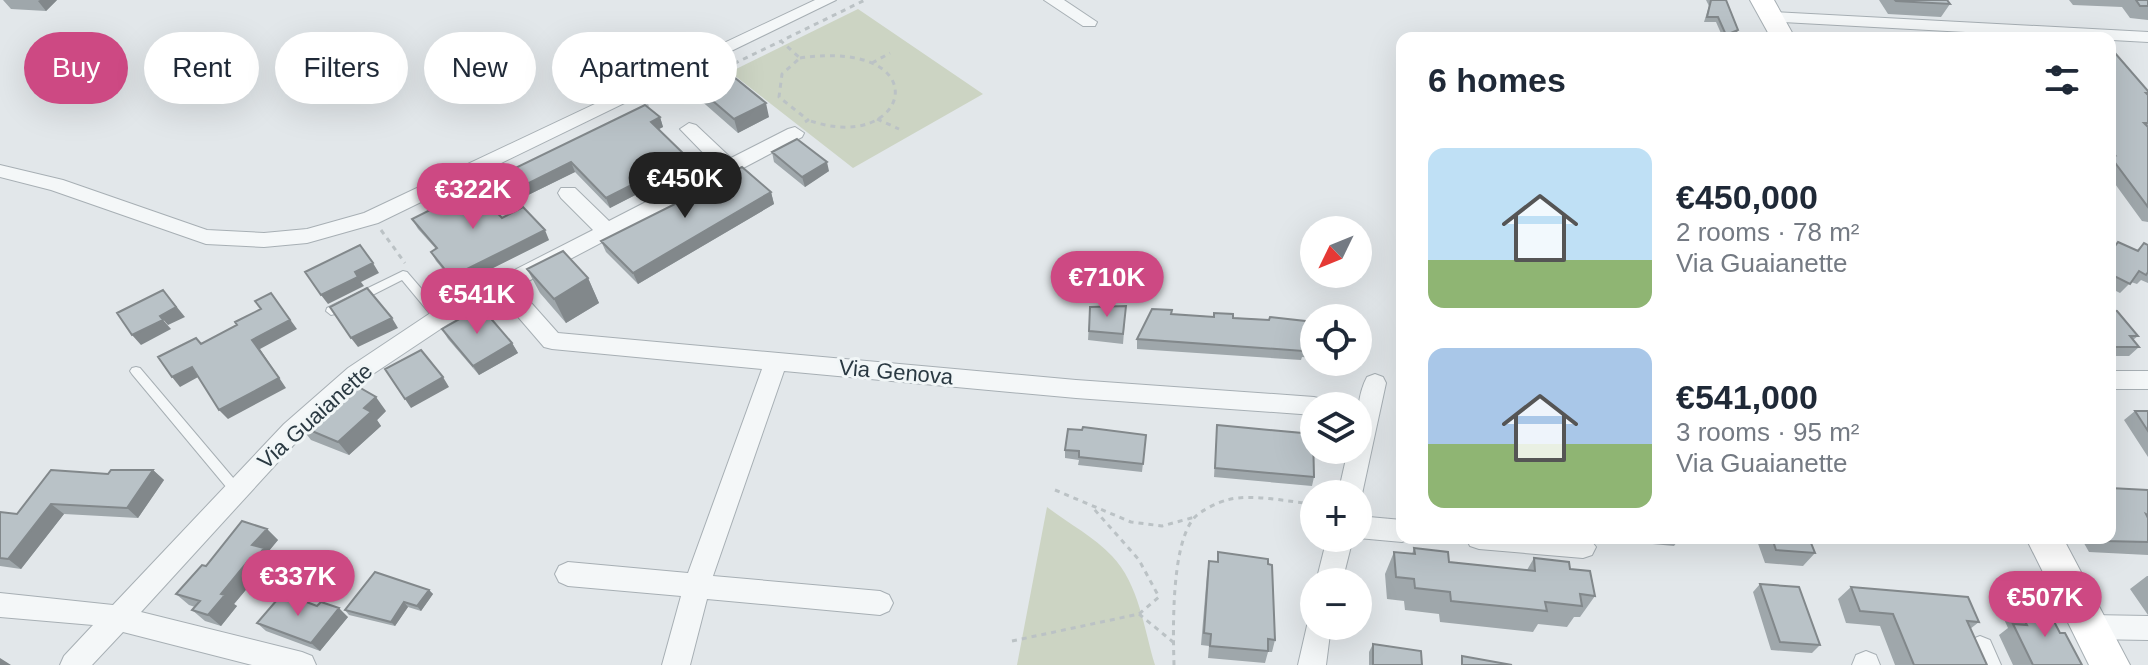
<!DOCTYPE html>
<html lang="en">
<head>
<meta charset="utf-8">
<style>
	:root { --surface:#fff; --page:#f6f6f7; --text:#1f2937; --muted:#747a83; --accent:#cd4983 }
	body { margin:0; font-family:Helvetica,sans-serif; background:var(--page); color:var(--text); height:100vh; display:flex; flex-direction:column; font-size:30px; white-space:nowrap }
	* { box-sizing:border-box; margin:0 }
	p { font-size:26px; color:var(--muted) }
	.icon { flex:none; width:44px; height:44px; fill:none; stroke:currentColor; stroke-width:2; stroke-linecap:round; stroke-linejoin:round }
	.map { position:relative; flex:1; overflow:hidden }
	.panel { position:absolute; left:1396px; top:32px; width:720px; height:512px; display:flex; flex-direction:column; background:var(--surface); border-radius:16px; box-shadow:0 8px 32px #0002 }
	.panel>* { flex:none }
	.top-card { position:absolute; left:24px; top:32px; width:760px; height:72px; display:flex; gap:16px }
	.needle { width:52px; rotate:227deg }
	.buttons { position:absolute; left:1300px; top:216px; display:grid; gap:16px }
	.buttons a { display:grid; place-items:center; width:72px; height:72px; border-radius:50%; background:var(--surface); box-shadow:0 8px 32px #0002; font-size:40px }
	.price { position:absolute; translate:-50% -68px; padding:0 18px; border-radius:28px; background:var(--accent); color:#fff; font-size:26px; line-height:52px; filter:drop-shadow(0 2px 4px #0008) }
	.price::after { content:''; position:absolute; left:50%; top:48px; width:24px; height:18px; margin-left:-12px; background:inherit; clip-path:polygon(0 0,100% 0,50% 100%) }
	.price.active { background:#222; color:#fff }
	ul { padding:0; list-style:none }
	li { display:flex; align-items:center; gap:24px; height:200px; padding:0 32px }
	li span { display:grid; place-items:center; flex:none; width:224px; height:160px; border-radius:16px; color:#555 }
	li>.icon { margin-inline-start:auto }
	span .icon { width:96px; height:96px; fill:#fffc; stroke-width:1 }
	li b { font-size:34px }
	h2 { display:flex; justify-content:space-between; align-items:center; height:96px; padding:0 32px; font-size:34px }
	.chip { padding:0 28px; border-radius:36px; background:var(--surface); box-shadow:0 8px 32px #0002; font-size:28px; line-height:72px }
	.chip.active { background:var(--accent); color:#fff }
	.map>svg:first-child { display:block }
	.green { fill:#ccd4c3 }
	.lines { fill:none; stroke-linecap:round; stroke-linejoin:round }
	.service-casing { stroke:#a7afb4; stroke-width:2 }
	.minor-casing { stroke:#a7afb4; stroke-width:2 }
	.secondary-casing { stroke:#a7afb4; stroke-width:2 }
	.path { stroke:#bbc2c5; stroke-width:3; stroke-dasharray:5 5; stroke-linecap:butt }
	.service { fill:#f4f7f8; fill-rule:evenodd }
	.minor { fill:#f4f7f8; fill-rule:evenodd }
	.secondary { fill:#fff; fill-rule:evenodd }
	.wall { fill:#9fa7ab }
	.shaded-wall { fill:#82888b }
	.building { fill:#b9c2c7; stroke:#82888b; stroke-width:2 }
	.labels { text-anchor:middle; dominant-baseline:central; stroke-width:6; stroke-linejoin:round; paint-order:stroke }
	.street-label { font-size:22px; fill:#2a3942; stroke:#f1f6f7 }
</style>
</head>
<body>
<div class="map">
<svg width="2148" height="665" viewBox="0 0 2148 665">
	<rect width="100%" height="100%" fill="#e2e7ea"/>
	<path class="green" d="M 858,9 L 983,94 L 853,168 L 730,72 Z
		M 1047,507 C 1068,523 1094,537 1112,556 C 1139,584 1144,629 1155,665 L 1017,665 Z"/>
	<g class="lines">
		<defs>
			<path id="service" d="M 403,271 L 407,272 L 444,315 L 445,318 L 444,321 L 436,321 L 402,280 L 335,314 L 331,315 L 326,311 L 327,308 Z
				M 136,367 L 140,368 L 240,486 L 242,490 L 240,494 L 236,495 L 232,494 L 132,374 L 130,371 L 132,368 Z"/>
			<path id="minor" d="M 815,0 L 836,0 L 378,223 L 307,243 L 264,247 L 206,244 L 51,190 L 0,177 L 0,165 L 63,180 L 207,230 L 264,233 L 307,229 L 364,213 Z
				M 1044,0 L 1064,0 L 1097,22 L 1095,26 L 1083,26 Z
				M 1772,12 L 2148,32 L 2148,42 L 1766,21 L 1764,17 L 1766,13 Z
				M 689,123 L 696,125 L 731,158 L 788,129 L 795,127 L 804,133 L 802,137 L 517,287 L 558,333 L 1076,380 L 1314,397 L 1322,399 L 1326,406 L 1314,406 L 1314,415 L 1076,398 L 784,371 L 713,576 L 880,591 L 889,595 L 893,603 L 889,611 L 880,615 L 707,599 L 690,665 L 662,665 L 681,596 L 568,586 L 559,582 L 555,574 L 559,566 L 568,562 L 688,573 L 762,369 L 552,349 L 544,347 L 500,296 L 448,324 L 364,380 L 300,438 L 141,612 L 302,652 L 312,656 L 316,665 L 252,665 L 123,632 L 92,665 L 60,665 L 64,656 L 93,625 L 0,617 L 0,593 L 113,605 L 284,424 L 348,368 L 432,312 L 593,230 L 561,198 L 558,193 L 561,188 L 575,188 L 609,221 L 716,166 L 680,129 Z
				M 2110,371 L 2148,371 L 2148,389 L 2110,389 Z
				M 1375,374 L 1383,377 L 1386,383 L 1362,494 L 1358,502 L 1358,494 L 1338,494 L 1348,450 L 1358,450 C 1358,426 1355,399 1367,377 Z
				M 1358,516 L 1402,520 L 1402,538 L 1411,538 L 1402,542 L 1358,538 Z
				M 1327,538 L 1353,538 L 1342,582 L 1316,582 Z
				M 1466,538 L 1589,538 L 1596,547 L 1592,555 L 1583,558 L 1479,549 L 1470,546 Z
				M 1314,615 L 1314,626 L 1331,626 L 1326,665 L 1298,665 L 1309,617 Z
				M 2091,615 L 2148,616 L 2148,640 L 2091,639 L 2082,636 L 2078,627 L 2082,618 Z
				M 1980,636 L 1990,640 L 2001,665 L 1973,665 L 1966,649 L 1970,640 Z
				M 1866,651 L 1876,655 L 1880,665 L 1852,665 L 1856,655 Z"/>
			<path id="secondary" d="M 1750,0 L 1774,0 L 1795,38 L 1771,38 Z
				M 2026,538 L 2063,538 L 2130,665 L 2089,665 Z"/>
		</defs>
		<use href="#service" class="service-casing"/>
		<use href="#minor" class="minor-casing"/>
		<use href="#secondary" class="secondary-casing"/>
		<path class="path" d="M 800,58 C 941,38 910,157 808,120
			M 872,63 L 890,53
			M 644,107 L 781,41
			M 877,119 L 899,129
			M 805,122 L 808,120 L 779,97 L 782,74 L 800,58 L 781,41 L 865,0
			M 381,230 L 405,263
			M 1055,490 L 1131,522 L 1162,526 L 1195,517
			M 1139,614 L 1173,642
			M 1012,641 L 1139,614 L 1159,597 L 1139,560 L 1094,509
			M 1174,665 C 1173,630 1171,545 1194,518 C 1200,511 1218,502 1227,500 C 1252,493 1288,502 1314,504"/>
		<use href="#service" class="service"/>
		<use href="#minor" class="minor"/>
		<use href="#secondary" class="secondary"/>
	</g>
	<path class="wall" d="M 3,0 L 57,0 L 46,11 L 11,9 Z
		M 1706,0 L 1726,0 L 1738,30 L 1736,34 L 1727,38 L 1723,38 L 1716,22 L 1704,22 L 1709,6 Z
		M 1879,0 L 1948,0 L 1950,4 L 1941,17 L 1888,14 Z
		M 2069,0 L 2148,0 L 2148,20 L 2130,18 L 2122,7 L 2073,5 Z
		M 2110,53 L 2148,91 L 2148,222 L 2142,221 L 2110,177 Z
		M 693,84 L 769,117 L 738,133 L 698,98 Z
		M 660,117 L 663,127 L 659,129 L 690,167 L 610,208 L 575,172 L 520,199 L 506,185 L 501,175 Z
		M 772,152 L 829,171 L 805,187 L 774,162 Z
		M 713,182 L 771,192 L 774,204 L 638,284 L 606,252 L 601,241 L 714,185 Z
		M 502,218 L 549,240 L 457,286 L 436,261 L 431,252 L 436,249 L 418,229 L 412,219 Z
		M 2118,242 L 2137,250 L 2144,243 L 2148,245 L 2148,283 L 2141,280 L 2137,284 L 2131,282 L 2120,293 L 2110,288 L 2110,251 Z
		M 527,269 L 588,278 L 599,303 L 566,323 L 540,293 Z
		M 1126,306 L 1123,344 L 1088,340 L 1090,307 Z
		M 2110,310 L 2138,336 L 2133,340 L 2139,347 L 2129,356 L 2110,356 Z
		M 1171,314 L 1314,322 L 1314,358 L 1302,357 L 1301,360 L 1137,349 L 1137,339 Z
		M 442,329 L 512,343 L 518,353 L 479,375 L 448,339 Z
		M 386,411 L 377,420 L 381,426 L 349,455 L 311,440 L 300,426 Z
		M 2135,411 L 2148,411 L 2148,457 L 2124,420 Z
		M 1217,425 L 1314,477 L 1312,486 L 1214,477 Z
		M 1146,435 L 1142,472 L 1078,465 L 1079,460 L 1065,458 L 1065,450 Z
		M 153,470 L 164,480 L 138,518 L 64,514 L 21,569 L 0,566 L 0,512 L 17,514 L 108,474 Z
		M 2148,490 L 2148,555 L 2089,552 L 2081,538 L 2110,538 Z
		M 267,529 L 278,540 L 268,552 L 276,560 L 264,574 L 260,573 L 234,604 L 237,606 L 221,626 L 205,621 L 192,610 L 195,607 L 189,605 L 176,594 L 206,566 Z
		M 1630,538 L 1680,538 L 1674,546 L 1631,542 Z
		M 1756,538 L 1809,538 L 1815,553 L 1803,566 L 1765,563 Z
		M 1414,548 L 1449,562 L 1527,570 L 1534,558 L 1570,569 L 1595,596 L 1580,617 L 1574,617 L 1567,627 L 1538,624 L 1533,632 L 1440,622 L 1439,614 L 1405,610 L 1404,601 L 1387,599 L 1385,574 L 1394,552 L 1412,554 Z
		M 1218,552 L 1275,640 L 1272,652 L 1268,652 L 1265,663 L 1208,658 L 1209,646 L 1201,645 L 1207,574 L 1209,561 L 1217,562 Z
		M 2147,576 L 2148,576 L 2148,615 L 2130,589 Z
		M 1760,584 L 1820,645 L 1812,653 L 1771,650 L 1753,592 Z
		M 1851,587 L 1979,622 L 1970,629 L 1987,665 L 1895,665 L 1880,626 L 1846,623 L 1838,599 Z
		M 429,590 L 433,594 L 421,611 L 408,607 L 395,626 L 349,615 L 345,610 Z
		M 317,606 L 348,617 L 320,651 L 266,631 L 257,623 Z
		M 2017,606 L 2060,633 L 2082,665 L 2013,665 L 1999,635 L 2008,628 L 2003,617 Z
		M 1373,644 L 1422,665 L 1369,665 L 1369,652 Z"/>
	<path class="shaded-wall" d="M 40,0 L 57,0 L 46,11 L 38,1 Z
		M 1738,30 L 1736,34 L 1724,38 L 1726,35 Z
		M 766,103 L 769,117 L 738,133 L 734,119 Z
		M 660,117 L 663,127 L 655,131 L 651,122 Z
		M 687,157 L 690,167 L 610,208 L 606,198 Z
		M 571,162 L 575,172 L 520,199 L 515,190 Z
		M 827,162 L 829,171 L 805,187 L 802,177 Z
		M 771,192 L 774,204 L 638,284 L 633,273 Z
		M 545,230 L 549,240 L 457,286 L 451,277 Z
		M 373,263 L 379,273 L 361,282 L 364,286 L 328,304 L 321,295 L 355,272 Z
		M 588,278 L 599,303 L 566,323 L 554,299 Z
		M 163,290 L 185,317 L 168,325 L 160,316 Z
		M 271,293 L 297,329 L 260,349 L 286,388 L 228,419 L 219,410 Z
		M 392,318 L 398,328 L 358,347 L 351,338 Z
		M 163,320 L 171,329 L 141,345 L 132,335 Z
		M 512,343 L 518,353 L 479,375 L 473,366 Z
		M 192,367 L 200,376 L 180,387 L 172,377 Z
		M 443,377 L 449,387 L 411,408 L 405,399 Z
		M 376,397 L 386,411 L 377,420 L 381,426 L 349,455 L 338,442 L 364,408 Z
		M 153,470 L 164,480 L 138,518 L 127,508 Z
		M 51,504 L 64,514 L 21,569 L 8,559 Z
		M 267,529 L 278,540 L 268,552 L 276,560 L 264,574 L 252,563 L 252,545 Z
		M 248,561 L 260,573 L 234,604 L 237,606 L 221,626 L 208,615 L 221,594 Z
		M 429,590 L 433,594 L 421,611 L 417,606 Z
		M 404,602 L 408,607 L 395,626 L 391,622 Z
		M 339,608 L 348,617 L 320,651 L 311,643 Z
		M 0,658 L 11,665 L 0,665 Z"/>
	<path class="building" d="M 1711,0 L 1726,0 L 1738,30 L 1726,35 L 1718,17 L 1707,17 Z
		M 1895,0 L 1947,0 L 1950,4 L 1896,1 Z
		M 2136,0 L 2148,0 L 2148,6 L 2140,6 Z
		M 2110,53 L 2115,53 L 2148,91 L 2148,93 L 2146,93 L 2148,95 L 2148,123 L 2144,123 L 2148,127 L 2148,207 L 2110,156 L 2110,154 L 2115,155 L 2110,148 Z
		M 724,69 L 766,103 L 734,119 L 693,84 Z
		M 645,105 L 660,117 L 651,122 L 687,157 L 606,198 L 571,162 L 515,190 L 501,175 Z
		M 797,139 L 827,162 L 802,177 L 772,152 Z
		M 742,167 L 771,192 L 633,273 L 601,241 L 715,184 L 713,182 Z
		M 474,188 L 502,218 L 523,207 L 545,230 L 451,277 L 431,252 L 437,248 L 412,219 Z
		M 2118,242 L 2138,251 L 2144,243 L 2148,245 L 2148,272 L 2146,275 L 2139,271 L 2130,284 L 2110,274 L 2110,253 Z
		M 360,245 L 373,263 L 355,272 L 358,277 L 321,295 L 305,272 Z
		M 563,251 L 588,278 L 554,299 L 527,269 Z
		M 367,288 L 392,318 L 351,338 L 330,307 Z
		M 163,290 L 176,307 L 160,316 L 163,320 L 132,335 L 117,313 Z
		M 271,293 L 290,320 L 252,340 L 279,378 L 219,410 L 192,367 L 172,377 L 158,357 L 196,338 L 201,344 L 237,325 L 235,322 L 261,309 L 255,301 Z
		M 1126,306 L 1123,334 L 1089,331 L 1090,307 Z
		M 481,307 L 512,343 L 473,366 L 442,329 Z
		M 1152,309 L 1172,310 L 1171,314 L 1214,317 L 1214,313 L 1233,314 L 1233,318 L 1269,320 L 1270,317 L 1314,322 L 1314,348 L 1303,348 L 1303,351 L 1137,339 Z
		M 2110,310 L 2117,311 L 2138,336 L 2130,336 L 2139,347 L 2112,347 L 2110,345 Z
		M 421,350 L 443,377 L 405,399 L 385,369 Z
		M 350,382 L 376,397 L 364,408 L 371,412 L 338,442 L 300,426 Z
		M 2135,411 L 2148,411 L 2148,431 Z
		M 1217,425 L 1313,434 L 1314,477 L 1215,468 Z
		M 1083,427 L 1146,435 L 1143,464 L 1079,457 L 1079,451 L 1065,450 L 1068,429 L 1082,430 Z
		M 51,470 L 108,474 L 111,470 L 153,470 L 127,508 L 51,504 L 8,559 L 0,558 L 0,512 L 17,514 Z
		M 2110,488 L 2148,490 L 2148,515 L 2146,514 L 2148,518 L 2148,542 L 2104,541 L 2103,538 L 2110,538 Z
		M 242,521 L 267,529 L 252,545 L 264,548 L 252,563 L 248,561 L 221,594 L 225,595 L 208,615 L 192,610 L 200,601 L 176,594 L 202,565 L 206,566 Z
		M 1772,538 L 1809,538 L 1815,553 L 1776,550 Z
		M 1414,548 L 1448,552 L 1449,562 L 1535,571 L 1534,558 L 1569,562 L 1570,569 L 1590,571 L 1595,596 L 1580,594 L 1582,606 L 1545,602 L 1547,611 L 1451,601 L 1450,592 L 1415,588 L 1414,579 L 1396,577 L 1394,552 L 1415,554 Z
		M 1218,552 L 1268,559 L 1268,564 L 1272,565 L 1275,640 L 1268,639 L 1268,651 L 1210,646 L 1211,634 L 1204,633 L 1209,561 L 1218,562 Z
		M 375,572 L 429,590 L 417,606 L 404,602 L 391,622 L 345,610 Z
		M 1760,584 L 1799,587 L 1820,645 L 1780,642 Z
		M 1851,587 L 1968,597 L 1979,622 L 1967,621 L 1987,665 L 1914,665 L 1893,614 L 1860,611 Z
		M 283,593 L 317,606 L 321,602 L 339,608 L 311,643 L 257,623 Z
		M 2017,606 L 2047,608 L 2060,633 L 2065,633 L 2082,665 L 2033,665 L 2013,624 L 2027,625 Z
		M 1373,644 L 1421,651 L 1422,665 L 1373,665 Z
		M 1462,656 L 1512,665 L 1462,665 Z"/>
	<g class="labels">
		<g class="street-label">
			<text transform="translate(896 372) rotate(5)">Via Genova</text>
			<text transform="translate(315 416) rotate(-42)">Via Guaianette</text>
		</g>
	</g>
</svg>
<div class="buttons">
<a><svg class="needle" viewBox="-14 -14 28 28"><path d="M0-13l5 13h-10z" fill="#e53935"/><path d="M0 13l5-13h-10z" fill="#747a83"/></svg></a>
<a><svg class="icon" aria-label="locate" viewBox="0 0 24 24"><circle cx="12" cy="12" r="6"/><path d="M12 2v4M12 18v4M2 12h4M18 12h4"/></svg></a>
<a><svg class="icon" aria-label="layers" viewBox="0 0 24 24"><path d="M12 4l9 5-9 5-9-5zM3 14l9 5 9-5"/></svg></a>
<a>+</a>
<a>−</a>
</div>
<b class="price active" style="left:685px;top:220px">€450K</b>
<b class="price" style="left:473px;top:231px">€322K</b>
<b class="price" style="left:1107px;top:319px">€710K</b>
<b class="price" style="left:477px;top:336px">€541K</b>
<b class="price" style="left:298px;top:618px">€337K</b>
<b class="price" style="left:2045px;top:639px">€507K</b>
<div class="top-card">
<a class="chip active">Buy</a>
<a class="chip">Rent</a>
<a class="chip">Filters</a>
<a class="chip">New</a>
<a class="chip">Apartment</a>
</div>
<section class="panel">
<h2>6 homes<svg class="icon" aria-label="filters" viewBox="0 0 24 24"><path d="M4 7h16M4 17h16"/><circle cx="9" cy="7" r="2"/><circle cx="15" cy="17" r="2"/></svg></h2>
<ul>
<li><span style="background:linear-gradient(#bfe0f5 70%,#8fb573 0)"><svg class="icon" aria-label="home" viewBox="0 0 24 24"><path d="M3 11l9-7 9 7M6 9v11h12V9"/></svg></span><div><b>€450,000</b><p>2 rooms · 78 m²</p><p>Via Guaianette</p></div></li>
<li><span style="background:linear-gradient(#a9c7e8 60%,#8fb573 0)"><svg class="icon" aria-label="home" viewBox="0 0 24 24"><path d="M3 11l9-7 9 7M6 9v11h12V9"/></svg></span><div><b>€541,000</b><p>3 rooms · 95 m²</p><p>Via Guaianette</p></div></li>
</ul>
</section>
</div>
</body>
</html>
